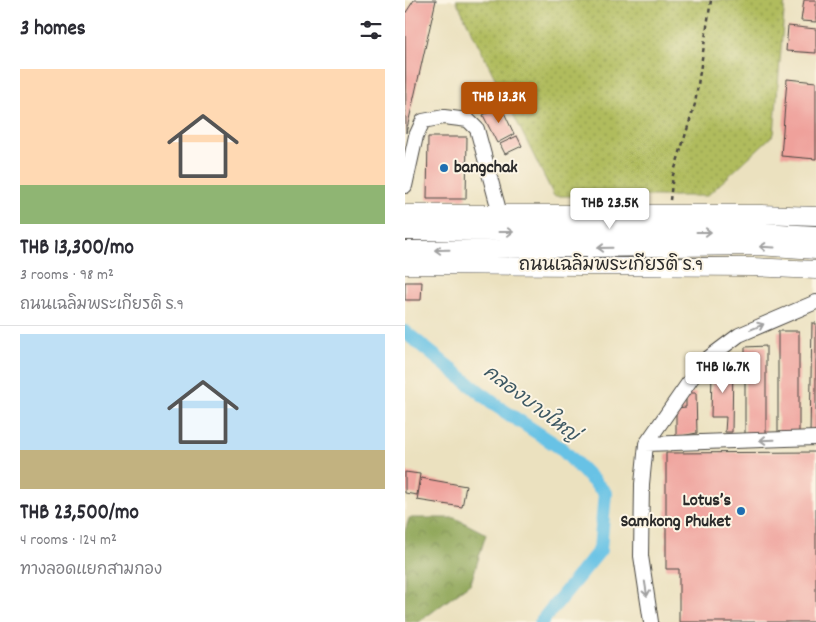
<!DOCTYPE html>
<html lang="en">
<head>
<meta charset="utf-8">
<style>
	:root { --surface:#fff; --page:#f2f2f3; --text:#2b2b33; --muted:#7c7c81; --line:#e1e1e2; --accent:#b45309 }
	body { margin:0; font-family:Dekko,"Playpen Sans Thai",sans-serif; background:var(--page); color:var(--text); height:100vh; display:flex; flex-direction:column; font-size:19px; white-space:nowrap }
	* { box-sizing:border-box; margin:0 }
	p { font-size:16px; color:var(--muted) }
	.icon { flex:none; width:28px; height:28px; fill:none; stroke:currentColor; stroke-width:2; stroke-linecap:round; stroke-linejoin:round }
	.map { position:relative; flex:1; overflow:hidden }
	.details { display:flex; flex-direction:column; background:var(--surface); width:405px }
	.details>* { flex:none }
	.price { position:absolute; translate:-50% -42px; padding:0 11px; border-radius:5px; background:#fff; color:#222; font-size:16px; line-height:32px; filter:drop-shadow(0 1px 2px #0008) }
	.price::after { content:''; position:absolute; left:50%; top:30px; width:15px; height:11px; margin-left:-8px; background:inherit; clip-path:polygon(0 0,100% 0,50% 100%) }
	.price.current { background:var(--accent); color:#fff }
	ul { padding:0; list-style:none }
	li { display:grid; align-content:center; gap:10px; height:265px; padding:0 20px }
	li+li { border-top:1px solid var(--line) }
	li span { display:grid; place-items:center; height:155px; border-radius:0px; color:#555 }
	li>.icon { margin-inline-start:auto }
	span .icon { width:90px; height:90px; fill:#fffc; stroke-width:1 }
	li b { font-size:21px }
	h2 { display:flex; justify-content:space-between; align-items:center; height:60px; padding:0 20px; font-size:21px }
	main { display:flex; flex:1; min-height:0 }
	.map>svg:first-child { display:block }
	.grass { fill:url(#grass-dots); stroke:#6e7444 }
	.forest { fill:url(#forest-crowns); stroke:#5c6840 }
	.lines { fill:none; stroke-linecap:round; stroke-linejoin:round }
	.canal { stroke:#67c2e5; stroke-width:14 }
	.building { fill:#efa19b }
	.minor-casing { stroke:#484641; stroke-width:16 }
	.major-casing { stroke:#484641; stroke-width:19 }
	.path { stroke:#484641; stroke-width:2.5; stroke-dasharray:4 4; stroke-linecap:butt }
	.minor { stroke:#fff; stroke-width:14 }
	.major { stroke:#fff; stroke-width:18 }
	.oneway { stroke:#a0a0a0 }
	.poi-dot { fill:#1f6fb2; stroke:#fcf5e5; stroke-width:2 }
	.labels { text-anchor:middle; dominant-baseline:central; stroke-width:4; stroke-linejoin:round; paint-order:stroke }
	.poi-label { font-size:18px; font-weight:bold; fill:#2b2b2b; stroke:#fcf5e5; text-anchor:start }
	.street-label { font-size:18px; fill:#2b2b2b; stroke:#fcf5e5 }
	.water-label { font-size:19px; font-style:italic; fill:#3d5863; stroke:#fcf5e5 }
</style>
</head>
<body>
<main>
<section class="details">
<h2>3 homes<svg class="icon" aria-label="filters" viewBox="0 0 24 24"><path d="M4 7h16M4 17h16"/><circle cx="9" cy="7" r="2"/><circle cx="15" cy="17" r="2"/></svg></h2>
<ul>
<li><span style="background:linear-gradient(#ffd9b3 75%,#8fb573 0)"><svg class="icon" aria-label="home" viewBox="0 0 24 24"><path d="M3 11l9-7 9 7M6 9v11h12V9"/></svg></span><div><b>THB 13,300/mo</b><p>3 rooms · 98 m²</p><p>ถนนเฉลิมพระเกียรติ ร.9</p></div></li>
<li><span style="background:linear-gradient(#bfe0f5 75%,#c2b280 0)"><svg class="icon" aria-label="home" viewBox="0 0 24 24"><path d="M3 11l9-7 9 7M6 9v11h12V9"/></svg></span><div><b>THB 23,500/mo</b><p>4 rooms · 124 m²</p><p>ทางลอดแยกสามกอง</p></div></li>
</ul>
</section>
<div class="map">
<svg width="411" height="622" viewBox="0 0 411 622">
	<defs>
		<pattern id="grass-dots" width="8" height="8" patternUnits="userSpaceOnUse" patternTransform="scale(1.25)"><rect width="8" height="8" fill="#b0bc5d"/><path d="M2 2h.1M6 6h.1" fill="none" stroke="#8f994d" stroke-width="1.8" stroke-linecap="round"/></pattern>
		<pattern id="forest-crowns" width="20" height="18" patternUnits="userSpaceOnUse" patternTransform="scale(1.25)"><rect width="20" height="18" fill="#8ca454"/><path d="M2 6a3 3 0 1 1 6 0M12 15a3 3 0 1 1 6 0" fill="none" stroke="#738646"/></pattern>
	</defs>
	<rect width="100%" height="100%" fill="#fcf5e5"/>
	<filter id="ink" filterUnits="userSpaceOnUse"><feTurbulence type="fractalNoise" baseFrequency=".02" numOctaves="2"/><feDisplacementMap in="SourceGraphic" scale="10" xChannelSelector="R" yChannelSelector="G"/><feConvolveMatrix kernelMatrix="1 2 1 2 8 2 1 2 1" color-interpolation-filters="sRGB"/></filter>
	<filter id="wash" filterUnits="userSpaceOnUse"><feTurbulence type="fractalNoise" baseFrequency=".0096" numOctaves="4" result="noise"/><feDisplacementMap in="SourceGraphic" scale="20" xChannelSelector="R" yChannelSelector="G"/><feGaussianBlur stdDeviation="1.12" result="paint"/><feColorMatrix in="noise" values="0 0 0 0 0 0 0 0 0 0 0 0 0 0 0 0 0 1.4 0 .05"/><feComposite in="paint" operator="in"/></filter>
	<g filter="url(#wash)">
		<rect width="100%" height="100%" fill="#ebe1bf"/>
		<path class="grass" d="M 51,0 L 380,0 L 369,134 L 302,196 L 149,196 Z"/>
		<path class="forest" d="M 4,518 L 50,518 L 81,534 L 66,583 L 14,622 L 0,622 L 0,531 Z"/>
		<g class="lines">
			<path class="canal" d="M 0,332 L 93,407 L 157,449 L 200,493 L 195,550 L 136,622"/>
		</g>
		<g id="blocks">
			<path class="building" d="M 9,0 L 31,0 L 1,133 L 0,14 Z
				M 399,0 L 411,0 L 411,22 L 396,21 Z
				M 383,26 L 411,29 L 411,53 L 381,51 Z
				M 382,79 L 411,82 L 411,159 L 376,156 Z
				M 96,106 L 109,134 L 92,143 L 78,115 Z
				M 112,136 L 117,146 L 100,154 L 95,144 Z
				M 23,137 L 62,137 L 61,199 L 22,199 Z
				M 0,282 L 17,282 L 16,300 L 0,300 Z
				M 407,323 L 411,323 L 411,434 L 405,434 Z
				M 373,331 L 394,331 L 394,435 L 373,435 Z
				M 361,346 L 361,437 L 340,436 L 340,347 Z
				M 317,360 L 328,360 L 327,432 L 320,432 L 321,417 L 306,417 L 307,370 L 317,370 Z
				M 281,393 L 291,393 L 292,433 L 271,437 L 271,408 L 281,407 Z
				M 411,452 L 411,622 L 274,622 L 274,569 L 261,569 L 261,453 Z
				M 0,472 L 15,474 L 12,495 L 0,493 Z
				M 16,478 L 61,486 L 57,507 L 12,500 Z"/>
		</g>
	</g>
	<g filter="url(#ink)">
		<use href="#blocks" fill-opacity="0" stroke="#484641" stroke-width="1"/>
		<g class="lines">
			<defs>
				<path id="minor" d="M 0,186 L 11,136 L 18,121 L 39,117 L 63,120 L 72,129 L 95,214
					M 411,302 L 334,335 L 298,362 L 241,444 L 411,438
					M 241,444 L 237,484 L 236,556 L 246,622"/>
				<path id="major" d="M 0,214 L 356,214 L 411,216
					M 0,231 L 356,232 L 411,235
					M 0,250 L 353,246 L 411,250
					M 0,265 L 347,267 L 411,270"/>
			</defs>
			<use href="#minor" class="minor-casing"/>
			<use href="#major" class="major-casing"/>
			<path class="path" d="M 265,200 L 268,175 L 290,104 L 306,0"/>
			<use href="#minor" class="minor"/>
			<use href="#major" class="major"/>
		</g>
		<defs><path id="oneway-shaft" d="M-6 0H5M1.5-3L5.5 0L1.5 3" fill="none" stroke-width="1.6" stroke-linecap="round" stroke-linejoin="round" transform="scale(1.25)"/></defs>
		<g class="oneway">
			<use href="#oneway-shaft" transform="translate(101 232)"/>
			<use href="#oneway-shaft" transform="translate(299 232)"/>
			<use href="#oneway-shaft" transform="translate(362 247) rotate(-177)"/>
			<use href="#oneway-shaft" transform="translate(200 248) rotate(179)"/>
			<use href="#oneway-shaft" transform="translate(37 250) rotate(179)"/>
			<use href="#oneway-shaft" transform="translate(352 327) rotate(-23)"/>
			<use href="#oneway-shaft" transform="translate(362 440) rotate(178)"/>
			<use href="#oneway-shaft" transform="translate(241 589) rotate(81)"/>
		</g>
	</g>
	<g class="poi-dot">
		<circle cx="39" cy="168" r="5"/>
		<circle cx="336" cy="511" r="5"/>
	</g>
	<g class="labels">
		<g class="poi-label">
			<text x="49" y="168">bangchak</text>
			<text x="326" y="501" text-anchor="end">Lotus’s<tspan x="326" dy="21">Samkong Phuket</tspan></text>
		</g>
		<g class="street-label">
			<text x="206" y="266">ถนนเฉลิมพระเกียรติ ร.9</text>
		</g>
		<g class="water-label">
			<text transform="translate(125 405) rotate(37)">คลองบางใหญ่</text>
		</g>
	</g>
</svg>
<b class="price current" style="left:94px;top:124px">THB 13.3K</b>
<b class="price" style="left:205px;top:230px">THB 23.5K</b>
<b class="price" style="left:318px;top:394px">THB 16.7K</b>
</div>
</main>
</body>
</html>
